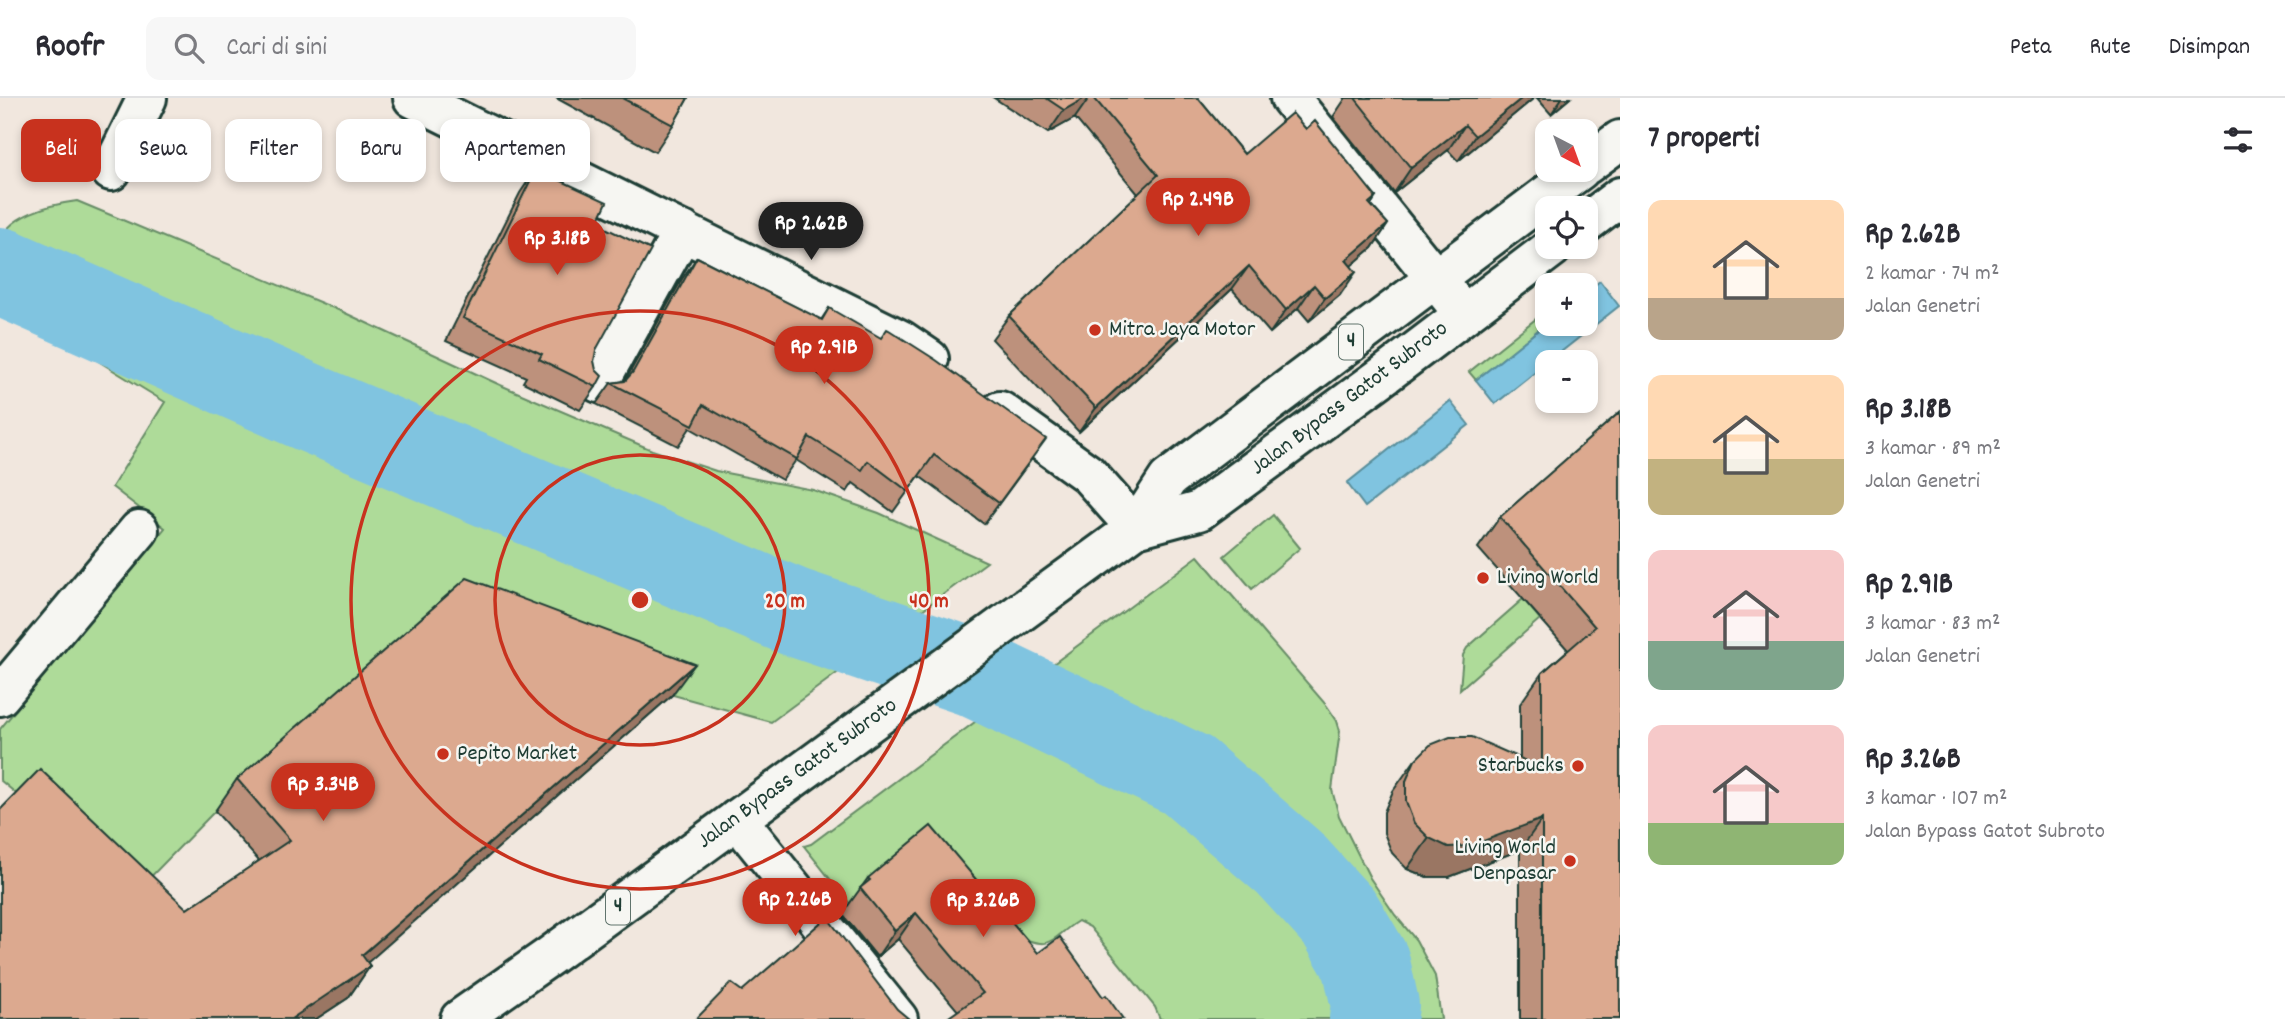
<!DOCTYPE html>
<html lang="id">
<head>
<meta charset="utf-8">
<style>
	:root { --surface:#fff; --page:#f7f7f7; --text:#2b2b33; --muted:#7c7c81; --line:#e1e1e2; --accent:#c8321e }
	body { margin:0; font-family:Dekko,sans-serif; background:var(--page); color:var(--text); height:100vh; display:flex; flex-direction:column; font-size:26px; white-space:nowrap }
	* { box-sizing:border-box; margin:0 }
	p { font-size:23px; color:var(--muted) }
	.icon { flex:none; width:38px; height:38px; fill:none; stroke:currentColor; stroke-width:2; stroke-linecap:round; stroke-linejoin:round }
	.map { position:relative; flex:1; overflow:hidden }
	.sheet { display:flex; flex-direction:column; background:var(--surface); width:665px }
	.sheet>* { flex:none }
	.hud { position:absolute; left:21px; top:21px; width:665px; height:63px; display:flex; gap:14px }
	.needle { width:46px; rotate:139deg }
	.controls { position:absolute; left:1535px; top:21px; display:grid; gap:14px }
	.controls a { display:grid; place-items:center; width:63px; height:63px; border-radius:14px; background:var(--surface); box-shadow:0 4px 10px #0003; font-size:35px }
	.price { position:absolute; translate:-50% -60px; padding:0 16px; border-radius:24px; background:var(--accent); color:#fff; font-size:23px; line-height:46px; filter:drop-shadow(0 2px 4px #0008) }
	.price::after { content:''; position:absolute; left:50%; top:42px; width:21px; height:16px; margin-left:-10px; background:inherit; clip-path:polygon(0 0,100% 0,50% 100%) }
	.price.active { background:#222; color:#fff }
	ul { padding:0; list-style:none }
	li { display:flex; align-items:center; gap:21px; height:175px; padding:0 28px }
	li span { display:grid; place-items:center; flex:none; width:196px; height:140px; border-radius:14px; color:#555 }
	li>.icon { margin-inline-start:auto }
	span .icon { width:84px; height:84px; fill:#fffc; stroke-width:1 }
	li b { font-size:30px }
	h2 { display:flex; justify-content:space-between; align-items:center; height:84px; padding:0 28px; font-size:30px }
	.tag { padding:0 24px; border-radius:14px; background:var(--surface); box-shadow:0 4px 10px #0003; font-size:24px; line-height:63px }
	.tag.active { background:var(--accent); color:#fff }
	header { display:flex; align-items:center; gap:42px; box-sizing:border-box; height:98px; padding:0 35px; background:var(--surface); border-bottom:2px solid var(--line) }
	header strong { font-size:33px }
	nav { display:flex; gap:38px; margin-inline-start:auto; font-size:24px }
	.search { width:490px; height:63px; background:var(--page); display:flex; align-items:center; gap:18px; box-sizing:border-box; padding:0 24px; border-radius:14px; color:var(--muted); font-size:26px }
	main { display:flex; flex:1; min-height:0 }
	.map>svg:first-child { display:block }
	.green { fill:#aedb99; stroke:#668c66; stroke-width:2 }
	.water { fill:#80c4e0; stroke:#598e9b; stroke-width:2 }
	.lines { fill:none; stroke-linecap:round; stroke-linejoin:round }
	.river { stroke:#80c4e0; stroke-width:88 }
	.minor-casing { stroke:#1f3d34; stroke-width:44 }
	.highway-casing { stroke:#1f3d34; stroke-width:44 }
	.minor { stroke:#f6f6f2; stroke-width:38 }
	.highway { stroke:#f6f6f2; stroke-width:38 }
	.wall { fill:#bd917b; stroke:#1f3d34; stroke-width:2 }
	.shaded-wall { fill:#9a7664; stroke:#1f3d34; stroke-width:2 }
	.building { fill:#dca98f; stroke:#1f3d34; stroke-width:2 }
	.ring { fill:none; stroke:#c8321e; stroke-width:3.5 }
	.poi-dot { fill:#c8321e; stroke:#f6f6f2; stroke-width:2.5 }
	.labels { text-anchor:middle; dominant-baseline:central; stroke-width:5; stroke-linejoin:round; paint-order:stroke }
	.shield { fill:#f6f6f2; stroke:#60746d; stroke-width:2 }
	.shield-label { font-size:21px; font-weight:bold; fill:#1f3d34 }
	.poi-label { font-size:23px; fill:#1f3d34; stroke:#f6f6f2; text-anchor:start }
	.street-label { font-size:23px; fill:#1f3d34; stroke:#f6f6f2 }
	.centre { fill:#c8321e; stroke:#f6f6f2; stroke-width:3.5 }
	.ring-label { font-size:21px; text-anchor:middle; font-weight:bold; fill:#c8321e; stroke:#f6f6f2; stroke-width:5; stroke-linejoin:round; paint-order:stroke }
</style>
</head>
<body>
<header>
<strong>Roofr</strong>
<div class="search"><svg class="icon" aria-label="search" viewBox="0 0 24 24"><circle cx="10" cy="10" r="6"/><path d="M15 15l6 6"/></svg>Cari di sini</div>
<nav><a>Peta</a><a>Rute</a><a>Disimpan</a></nav>
</header>
<main>
<div class="map">
<svg width="1620" height="921" viewBox="0 0 1620 921">
	<rect width="100%" height="100%" fill="#f1e7de"/>
	<filter id="ink" filterUnits="userSpaceOnUse"><feTurbulence type="fractalNoise" baseFrequency=".0143" numOctaves="2"/><feDisplacementMap in="SourceGraphic" scale="14" xChannelSelector="R" yChannelSelector="G"/><feConvolveMatrix kernelMatrix="1 2 1 2 8 2 1 2 1" color-interpolation-filters="sRGB"/></filter>
	<g filter="url(#ink)">
		<path class="green" d="M 77,103 L 343,214 L 498,286 L 652,352 L 716,373 L 813,392 L 879,415 L 987,464 L 771,624 L 666,595 L 215,713 L 135,795 L 0,682 L 0,631 L 165,430 L 112,389 L 165,304 L 0,203 C 0,185 0,165 0,147 C 4,117 53,106 77,103 Z
			M 1547,212 L 1547,225 L 1476,282 L 1469,274 Z
			M 1273,417 L 1300,450 L 1252,491 L 1224,458 Z
			M 1198,458 L 1327,608 L 1337,623 L 1340,633 L 1332,692 L 1339,718 L 1370,780 L 1395,817 L 1416,842 L 1435,878 L 1441,921 L 1160,921 L 1155,909 L 1090,829 L 1078,823 C 1052,839 1054,854 1020,839 L 850,806 L 804,748 L 811,746 Z
			M 1523,501 L 1540,521 L 1460,591 L 1463,557 L 1467,550 Z"/>
		<path class="water" d="M 1600,183 L 1619,208 L 1495,306 L 1476,282 L 1547,225 L 1586,226 L 1586,194 Z
			M 1450,303 L 1469,327 L 1365,409 L 1347,385 Z"/>
		<g class="lines">
			<path class="river" d="M 0,173 L 310,310 L 794,514 L 974,575 L 1187,677 L 1289,765 L 1341,822 L 1366,865 L 1375,907 L 1373,921"/>
			<defs>
				<path id="minor" d="M 413,0 L 901,242 L 929,261
					M 1290,0 L 1463,215
					M 111,73 L 147,0
					M 599,285 L 683,133
					M 1000,313 L 1088,376 L 1136,430
					M 0,598 L 139,432
					M 737,721 L 898,921"/>
				<path id="highway" d="M 1586,67 L 1620,42
					M 1586,125 L 1620,99
					M 1136,430 L 1199,413 L 1387,275 L 1553,149
					M 460,921 L 550,858 L 1136,430 L 1168,381 L 1580,72"/>
			</defs>
			<use href="#minor" class="minor-casing"/>
			<use href="#highway" class="highway-casing"/>
			<use href="#minor" class="minor"/>
			<use href="#highway" class="highway"/>
		</g>
		<path class="wall" d="M 556,0 L 688,0 L 673,27 L 655,54 Z
			M 994,0 L 1198,0 L 1244,56 L 1306,31 L 1376,99 L 1371,107 L 1388,126 L 1372,150 L 1351,167 L 1340,197 L 1309,223 L 1298,210 L 1270,235 L 1232,191 L 1079,334 L 992,241 L 1009,218 L 1138,96 L 1075,20 L 1048,35 Z
			M 1344,0 L 1534,0 L 1458,63 L 1448,52 L 1394,95 L 1333,19 L 1345,1 Z
			M 1537,0 L 1570,0 L 1551,16 Z
			M 536,71 L 597,126 L 596,252 L 594,263 L 596,289 L 580,312 L 523,284 L 526,279 L 446,243 L 520,95 Z
			M 697,159 L 821,222 L 829,210 L 1031,362 L 984,426 L 919,378 L 893,414 L 853,385 L 847,394 L 796,362 L 782,382 L 690,330 L 678,348 L 596,306 L 611,285 L 625,283 L 626,281 L 682,181 Z
			M 1620,314 L 1620,921 L 1520,921 L 1520,752 L 1449,779 L 1427,779 L 1407,771 L 1392,755 L 1384,735 L 1384,714 L 1393,693 L 1415,662 L 1520,661 L 1520,606 L 1542,575 L 1568,552 L 1478,450 L 1500,419 Z
			M 672,597 L 367,864 L 370,868 L 348,900 L 316,921 L 0,921 L 187,811 L 259,763 L 215,713 L 237,681 Z
			M 868,780 L 1038,855 L 1103,899 L 958,913 L 898,841 L 877,859 L 842,816 Z"/>
		<path class="shaded-wall" d="M 1085,0 L 1089,0 L 1075,20 L 1048,35 L 1064,12 Z
			M 1522,0 L 1534,0 L 1458,63 L 1475,38 Z
			M 1562,0 L 1570,0 L 1551,16 Z
			M 1465,27 L 1448,52 L 1394,95 L 1411,70 Z
			M 1388,126 L 1372,150 L 1330,186 L 1346,162 Z
			M 1249,168 L 1232,191 L 1079,334 L 1096,310 Z
			M 1356,174 L 1340,197 L 1309,223 L 1325,200 Z
			M 1314,187 L 1298,210 L 1270,235 L 1286,212 Z
			M 695,566 L 672,597 L 342,887 L 370,868 L 348,900 L 316,921 L 291,921 L 362,857 Z
			M 1542,721 L 1520,752 L 1449,779 L 1427,779 L 1407,771 L 1429,740 Z
			M 916,815 L 898,841 L 877,859 L 895,833 Z"/>
		<path class="building" d="M 622,0 L 688,0 L 673,27 Z
			M 1046,0 L 1085,0 L 1064,12 Z
			M 1094,0 L 1198,0 L 1244,56 L 1292,15 L 1306,31 L 1315,23 L 1376,99 L 1369,105 L 1388,126 L 1346,162 L 1356,174 L 1325,200 L 1314,187 L 1286,212 L 1249,168 L 1096,310 L 1009,218 L 1158,77 Z
			M 1355,0 L 1522,0 L 1475,38 L 1465,27 L 1411,70 Z
			M 536,71 L 607,104 L 597,126 L 651,152 L 596,252 L 594,263 L 596,272 L 602,278 L 596,289 L 539,261 L 542,256 L 463,220 Z
			M 697,159 L 822,222 L 829,210 L 881,240 L 887,231 L 889,232 L 936,262 L 1046,341 L 999,405 L 934,357 L 908,393 L 868,363 L 862,372 L 809,339 L 797,361 L 703,307 L 693,327 L 611,285 L 625,283 L 633,274 Z
			M 1620,314 L 1620,921 L 1542,921 L 1542,721 L 1470,748 L 1448,749 L 1429,740 L 1414,725 L 1406,704 L 1406,683 L 1415,662 L 1430,647 L 1450,639 L 1472,639 L 1542,670 L 1542,575 L 1595,529 L 1500,419 Z
			M 467,480 L 695,566 L 362,857 L 370,868 L 291,921 L 0,921 L 0,712 L 40,671 L 187,811 L 290,742 L 237,681 Z
			M 931,728 L 1038,855 L 1060,839 L 1103,899 L 1106,897 L 1123,921 L 946,921 L 983,895 L 916,815 L 895,833 L 860,790 L 870,782 L 868,780 Z
			M 827,819 L 897,911 L 909,921 L 696,921 L 731,885 L 742,893 Z"/>
	</g>
	<g class="ring">
		<circle cx="640" cy="502" r="145"/>
		<circle cx="640" cy="502" r="289"/>
	</g>
	<g class="poi-dot">
		<circle cx="1095" cy="232" r="7"/>
		<circle cx="1483" cy="480" r="7"/>
		<circle cx="443" cy="656" r="7"/>
		<circle cx="1578" cy="668" r="7"/>
		<circle cx="1570" cy="763" r="7"/>
	</g>
	<g class="labels">
		<g class="shield">
			<rect x="1339" y="226.5" width="24" height="35" rx="5"/>
			<rect x="606" y="791.5" width="24" height="35" rx="5"/>
		</g>
		<g class="shield-label">
			<text x="1351" y="244">4</text>
			<text x="618" y="809">4</text>
		</g>
		<g class="poi-label">
			<text x="1109" y="232">Mitra Jaya Motor</text>
			<text x="1497" y="480">Living World</text>
			<text x="457" y="656">Pepito Market</text>
			<text x="1564" y="668" text-anchor="end">Starbucks</text>
			<text x="1556" y="750" text-anchor="end">Living World<tspan x="1556" dy="26">Denpasar</tspan></text>
		</g>
		<g class="street-label">
			<text transform="translate(1350 301) rotate(-37)">Jalan Bypass Gatot Subroto</text>
			<text transform="translate(798 676) rotate(-36)">Jalan Bypass Gatot Subroto</text>
		</g>
	</g>
	<circle cx="640" cy="502" r="10" class="centre"/>
	<g class="ring-label">
		<text x="785" y="509">20 m</text>
		<text x="929" y="509">40 m</text>
	</g>
</svg>
<div class="controls">
<a><svg class="needle" viewBox="-14 -14 28 28"><path d="M0-13l5 13h-10z" fill="#e53935"/><path d="M0 13l5-13h-10z" fill="#7c7c81"/></svg></a>
<a><svg class="icon" aria-label="locate" viewBox="0 0 24 24"><circle cx="12" cy="12" r="6"/><path d="M12 2v4M12 18v4M2 12h4M18 12h4"/></svg></a>
<a>+</a>
<a>−</a>
</div>
<b class="price" style="left:1198px;top:140px">Rp 2.49B</b>
<b class="price active" style="left:811px;top:164px">Rp 2.62B</b>
<b class="price" style="left:557px;top:179px">Rp 3.18B</b>
<b class="price" style="left:824px;top:288px">Rp 2.91B</b>
<b class="price" style="left:323px;top:725px">Rp 3.34B</b>
<b class="price" style="left:795px;top:840px">Rp 2.26B</b>
<b class="price" style="left:983px;top:841px">Rp 3.26B</b>
<div class="hud">
<a class="tag active">Beli</a>
<a class="tag">Sewa</a>
<a class="tag">Filter</a>
<a class="tag">Baru</a>
<a class="tag">Apartemen</a>
</div>
</div>
<section class="sheet">
<h2>7 properti<svg class="icon" aria-label="filters" viewBox="0 0 24 24"><path d="M4 7h16M4 17h16"/><circle cx="9" cy="7" r="2"/><circle cx="15" cy="17" r="2"/></svg></h2>
<ul>
<li><span style="background:linear-gradient(#ffd9b3 70%,#b9a48a 0)"><svg class="icon" aria-label="home" viewBox="0 0 24 24"><path d="M3 11l9-7 9 7M6 9v11h12V9"/></svg></span><div><b>Rp 2.62B</b><p>2 kamar · 74 m²</p><p>Jalan Genetri</p></div></li>
<li><span style="background:linear-gradient(#ffd9b3 60%,#c2b280 0)"><svg class="icon" aria-label="home" viewBox="0 0 24 24"><path d="M3 11l9-7 9 7M6 9v11h12V9"/></svg></span><div><b>Rp 3.18B</b><p>3 kamar · 89 m²</p><p>Jalan Genetri</p></div></li>
<li><span style="background:linear-gradient(#f6c9c9 65%,#7fa58c 0)"><svg class="icon" aria-label="home" viewBox="0 0 24 24"><path d="M3 11l9-7 9 7M6 9v11h12V9"/></svg></span><div><b>Rp 2.91B</b><p>3 kamar · 83 m²</p><p>Jalan Genetri</p></div></li>
<li><span style="background:linear-gradient(#f6c9c9 70%,#8fb573 0)"><svg class="icon" aria-label="home" viewBox="0 0 24 24"><path d="M3 11l9-7 9 7M6 9v11h12V9"/></svg></span><div><b>Rp 3.26B</b><p>3 kamar · 107 m²</p><p>Jalan Bypass Gatot Subroto</p></div></li>
</ul>
</section>
</main>
</body>
</html>
